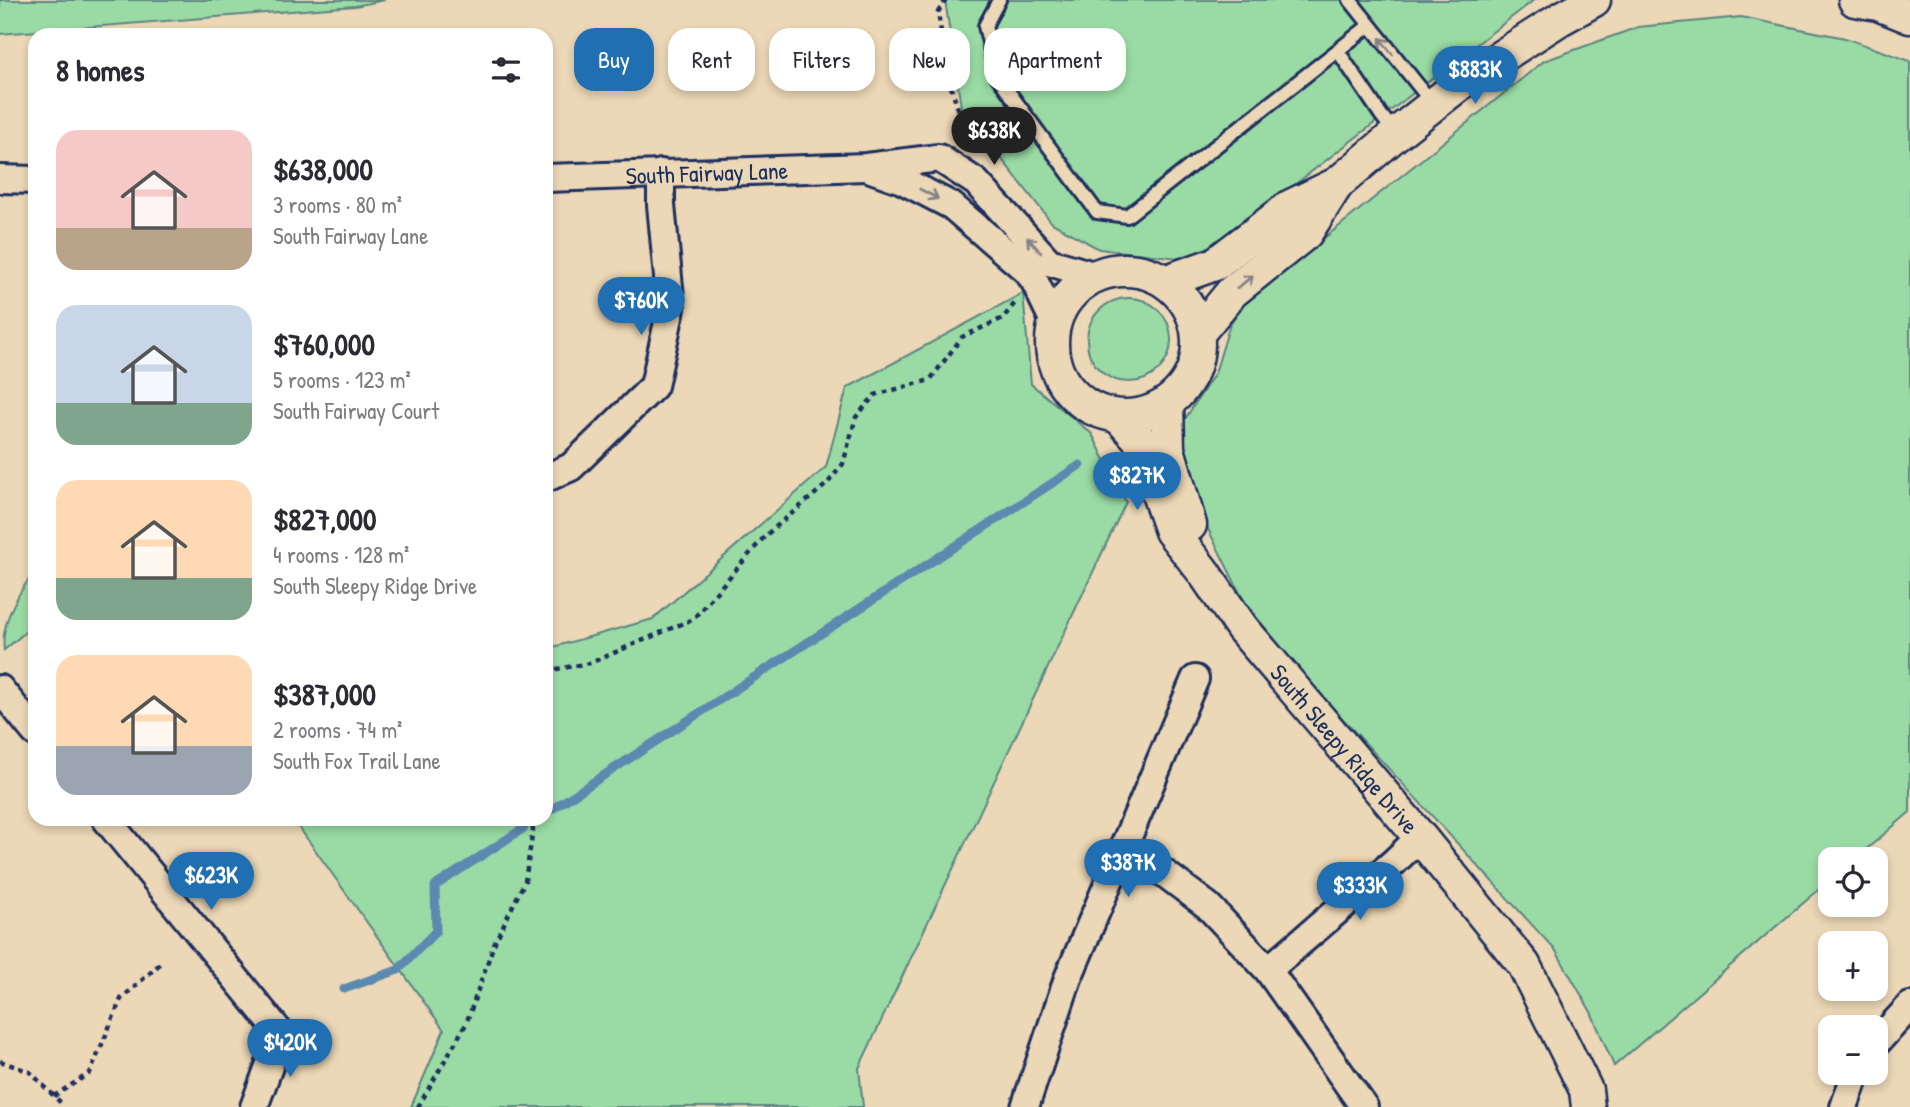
<!DOCTYPE html>
<html lang="en">
<head>
<meta charset="utf-8">
<style>
	:root { --surface:#fff; --page:#f2f2f3; --text:#2b2b33; --muted:#7c7c81; --accent:#1f6fb2 }
	body { margin:0; font-family:"Patrick Hand",sans-serif; background:var(--page); color:var(--text); height:100vh; display:flex; flex-direction:column; font-size:26px; white-space:nowrap }
	* { box-sizing:border-box; margin:0 }
	p { font-size:23px; color:var(--muted) }
	.icon { flex:none; width:38px; height:38px; fill:none; stroke:currentColor; stroke-width:2; stroke-linecap:round; stroke-linejoin:round }
	.map { position:relative; flex:1; overflow:hidden }
	.panel { position:absolute; left:28px; top:28px; width:525px; height:798px; display:flex; flex-direction:column; background:var(--surface); border-radius:21px; box-shadow:0 4px 10px #0003 }
	.panel>* { flex:none }
	.guide { position:absolute; left:574px; top:28px; width:665px; height:63px; display:flex; gap:14px }
	.tools { position:absolute; left:1818px; top:847px; display:grid; gap:14px }
	.tools a { display:grid; place-items:center; width:70px; height:70px; border-radius:14px; background:var(--surface); box-shadow:0 4px 10px #0003; font-size:35px }
	.price { position:absolute; translate:-50% -60px; padding:0 16px; border-radius:24px; background:var(--accent); color:#fff; font-size:23px; line-height:46px; filter:drop-shadow(0 2px 4px #0008) }
	.price::after { content:''; position:absolute; left:50%; top:42px; width:21px; height:16px; margin-left:-10px; background:inherit; clip-path:polygon(0 0,100% 0,50% 100%) }
	.price.current { background:#222; color:#fff }
	ul { padding:0; list-style:none }
	li { display:flex; align-items:center; gap:21px; height:175px; padding:0 28px }
	li span { display:grid; place-items:center; flex:none; width:196px; height:140px; border-radius:21px; color:#555 }
	li>.icon { margin-inline-start:auto }
	span .icon { width:84px; height:84px; fill:#fffc; stroke-width:1 }
	li b { font-size:30px }
	h2 { display:flex; justify-content:space-between; align-items:center; height:84px; padding:0 28px; font-size:30px }
	.chip { padding:0 24px; border-radius:21px; background:var(--surface); box-shadow:0 4px 10px #0003; font-size:24px; line-height:63px }
	.chip.current { background:var(--accent); color:#fff }
	.map>svg:first-child { display:block }
	.green { fill:#9adba5; stroke:#5a8582; stroke-width:2 }
	.lines { fill:none; stroke-linecap:round; stroke-linejoin:round }
	.stream { stroke:#5c89b0; stroke-width:9 }
	.service-casing { stroke:#1b2f5e; stroke-width:18 }
	.minor-casing { stroke:#1b2f5e; stroke-width:32 }
	.tertiary-casing { stroke:#1b2f5e; stroke-width:37 }
	.path { stroke:#1b2f5e; stroke-width:4.5; stroke-dasharray:5 5; stroke-linecap:butt }
	.service { stroke:#ecd7b6; stroke-width:12 }
	.minor { stroke:#ecd7b6; stroke-width:26 }
	.tertiary { stroke:#ecd7b6; stroke-width:32 }
	.oneway { stroke:#84838a }
	.labels { text-anchor:middle; dominant-baseline:central; stroke-width:7; stroke-linejoin:round; paint-order:stroke }
	.street-label { font-size:24px; fill:#1b2f5e; stroke:#ecd7b6 }
</style>
</head>
<body>
<div class="map">
<svg width="1910" height="1107" viewBox="0 0 1910 1107">
	<rect width="100%" height="100%" fill="#ecd7b6"/>
	<filter id="ink" filterUnits="userSpaceOnUse"><feTurbulence type="fractalNoise" baseFrequency=".0143" numOctaves="2"/><feDisplacementMap in="SourceGraphic" scale="14" xChannelSelector="R" yChannelSelector="G"/><feConvolveMatrix kernelMatrix="1 2 1 2 8 2 1 2 1" color-interpolation-filters="sRGB"/></filter>
	<g filter="url(#ink)">
		<path class="green" d="M 0,0 L 385,0 L 355,6 L 0,34 Z
			M 945,0 L 1534,0 L 1197,260 L 1099,249 L 1052,223 L 961,107 Z
			M 1741,17 L 1845,38 L 1910,61 L 1910,812 L 1855,859 L 1830,859 L 1830,880 L 1614,1066 L 1591,1012 L 1556,951 L 1323,697 L 1246,605 L 1206,525 L 1184,449 L 1185,419 L 1215,373 L 1230,324 L 1245,302 L 1544,61 L 1638,27 Z
			M 1023,293 L 1031,384 L 1092,434 L 1126,502 L 859,1068 L 863,1107 L 411,1107 L 444,1030 L 293,819 L 546,819 L 546,649 L 653,619 L 826,467 L 847,388 Z
			M1087 340a42 42 0 1 1 84 0a42 42 0 1 1-84 0Z
			M 33,574 L 35,574 L 35,624 L 4,650 C 0,624 18,593 33,574 Z"/>
		<g class="lines">
			<path class="stream" d="M 546,813 L 1080,465
				M 344,989 L 398,970 L 436,931 L 435,886 L 524,828"/>
			<defs>
				<path id="service" d="M 999,0 L 985,26 L 997,76 L 1097,212 L 1127,216 L 1370,25
					M 1350,0 L 1433,104
					M 1338,51 L 1381,115 L 1396,134"/>
				<g id="minor">
					<path d="M 871,169 L 902,180 L 952,206 L 1026,270 L 1034,280 L 1054,322"/>
					<path id="s1" d="M 546,178 L 866,167 L 939,158 L 976,182 L 1049,262 L 1093,275"/>
					<path d="M 0,179 L 35,180"/>
					<path d="M 546,478 L 571,467 L 654,386 L 671,308 L 661,205 L 661,173"/>
					<path d="M 0,689 L 35,732"/>
					<path d="M 106,819 L 281,1034 L 254,1107"/>
					<path d="M 1122,853 L 1164,873 L 1208,906 L 1268,970 L 1364,1107"/>
					<path d="M 1268,970 L 1394,862 L 1420,837"/>
					<path d="M 1876,1043 L 1910,1006"/>
					<path d="M 1025,1107 L 1068,978 L 1195,679"/>
					<path d="M 1844,1107 L 1856,1073"/>
				</g>
				<g id="tertiary">
					<path d="M 1855,0 L 1878,4 L 1910,17"/>
					<circle cx="1125" cy="343" r="73"/>
					<path d="M 1167,281 L 1215,264 L 1291,206 L 1337,184 L 1396,134 L 1466,79 L 1560,19 L 1594,0"/>
					<path d="M 1199,332 L 1232,292 L 1306,233 L 1337,184"/>
					<path d="M 1167,403 L 1168,449 L 1190,525"/>
					<path id="s2" d="M 1119,417 L 1139,439 L 1171,531 L 1202,570 L 1242,628 L 1420,837 L 1524,965 L 1586,1090 L 1588,1107"/>
				</g>
			</defs>
			<use href="#service" class="service-casing"/>
			<use href="#minor" class="minor-casing"/>
			<use href="#tertiary" class="tertiary-casing"/>
			<path class="path" d="M 946,0 L 938,12 L 947,74 L 963,125 L 985,152
				M 546,671 L 590,663 L 693,619 L 766,535 L 827,484 L 843,464 L 856,417 L 875,395 L 930,380 L 962,337 L 1003,318 L 1015,303
				M 0,1061 L 30,1072 L 61,1103 L 61,1107
				M 54,1096 L 90,1073 L 121,999 L 161,963
				M 418,1107 L 466,1024 L 494,944 L 525,881 L 533,830 L 531,819"/>
			<use href="#service" class="service"/>
			<use href="#minor" class="minor"/>
			<use href="#tertiary" class="tertiary"/>
		</g>
		<defs><path id="oneway-shaft" d="M-6 0H5M1.5-3L5.5 0L1.5 3" fill="none" stroke-width="1.6" stroke-linecap="round" stroke-linejoin="round" transform="scale(1.75)"/></defs>
		<g class="oneway">
			<use href="#oneway-shaft" transform="translate(1386 46) rotate(-128)"/>
			<use href="#oneway-shaft" transform="translate(929 194) rotate(28)"/>
			<use href="#oneway-shaft" transform="translate(1034 245) rotate(-132)"/>
			<use href="#oneway-shaft" transform="translate(1245 282) rotate(-39)"/>
		</g>
	</g>
	<g class="labels">
		<g class="street-label">
			<text stroke="none"><textPath href="#s1" startOffset="161">South Fairway Lane</textPath></text>
			<text stroke="none"><textPath href="#s2" startOffset="406">South Sleepy Ridge Drive</textPath></text>
		</g>
	</g>
</svg>
<div class="tools">
<a><svg class="icon" aria-label="locate" viewBox="0 0 24 24"><circle cx="12" cy="12" r="6"/><path d="M12 2v4M12 18v4M2 12h4M18 12h4"/></svg></a>
<a>+</a>
<a>−</a>
</div>
<b class="price" style="left:1475px;top:106px">$883K</b>
<b class="price current" style="left:994px;top:167px">$638K</b>
<b class="price" style="left:641px;top:337px">$760K</b>
<b class="price" style="left:1137px;top:512px">$827K</b>
<b class="price" style="left:1128px;top:899px">$387K</b>
<b class="price" style="left:211px;top:912px">$623K</b>
<b class="price" style="left:1360px;top:922px">$333K</b>
<b class="price" style="left:290px;top:1079px">$420K</b>
<div class="guide">
<a class="chip current">Buy</a>
<a class="chip">Rent</a>
<a class="chip">Filters</a>
<a class="chip">New</a>
<a class="chip">Apartment</a>
</div>
<section class="panel">
<h2>8 homes<svg class="icon" aria-label="filters" viewBox="0 0 24 24"><path d="M4 7h16M4 17h16"/><circle cx="9" cy="7" r="2"/><circle cx="15" cy="17" r="2"/></svg></h2>
<ul>
<li><span style="background:linear-gradient(#f6c9c9 70%,#b9a48a 0)"><svg class="icon" aria-label="home" viewBox="0 0 24 24"><path d="M3 11l9-7 9 7M6 9v11h12V9"/></svg></span><div><b>$638,000</b><p>3 rooms · 80 m²</p><p>South Fairway Lane</p></div></li>
<li><span style="background:linear-gradient(#c9d6e8 70%,#7fa58c 0)"><svg class="icon" aria-label="home" viewBox="0 0 24 24"><path d="M3 11l9-7 9 7M6 9v11h12V9"/></svg></span><div><b>$760,000</b><p>5 rooms · 123 m²</p><p>South Fairway Court</p></div></li>
<li><span style="background:linear-gradient(#ffd9b3 70%,#7fa58c 0)"><svg class="icon" aria-label="home" viewBox="0 0 24 24"><path d="M3 11l9-7 9 7M6 9v11h12V9"/></svg></span><div><b>$827,000</b><p>4 rooms · 128 m²</p><p>South Sleepy Ridge Drive</p></div></li>
<li><span style="background:linear-gradient(#ffd9b3 65%,#9aa5b1 0)"><svg class="icon" aria-label="home" viewBox="0 0 24 24"><path d="M3 11l9-7 9 7M6 9v11h12V9"/></svg></span><div><b>$387,000</b><p>2 rooms · 74 m²</p><p>South Fox Trail Lane</p></div></li>
</ul>
</section>
</div>
</body>
</html>
